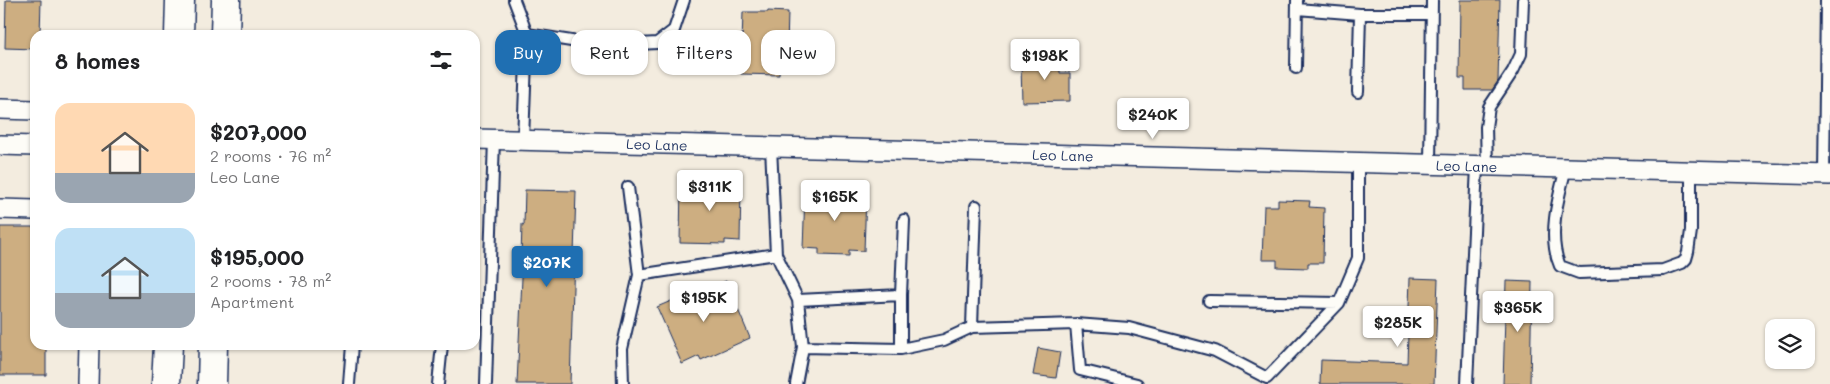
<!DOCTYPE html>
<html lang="en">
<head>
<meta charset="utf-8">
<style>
	:root { --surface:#fff; --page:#f2f2f2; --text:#202124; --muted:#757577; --accent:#1f6fb2 }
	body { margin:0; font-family:Mali,sans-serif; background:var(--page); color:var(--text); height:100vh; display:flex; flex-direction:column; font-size:19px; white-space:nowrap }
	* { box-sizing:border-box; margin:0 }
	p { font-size:16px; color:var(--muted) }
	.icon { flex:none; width:28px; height:28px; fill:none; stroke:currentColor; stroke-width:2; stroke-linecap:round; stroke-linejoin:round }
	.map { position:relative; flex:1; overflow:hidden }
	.side { position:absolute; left:30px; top:30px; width:450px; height:320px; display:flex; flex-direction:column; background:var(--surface); border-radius:15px; box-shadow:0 1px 4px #0004 }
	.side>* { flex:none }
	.hud { position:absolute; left:495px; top:30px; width:475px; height:45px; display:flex; gap:10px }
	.tools { position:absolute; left:1765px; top:319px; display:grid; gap:10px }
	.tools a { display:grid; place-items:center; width:50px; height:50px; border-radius:10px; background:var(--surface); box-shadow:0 1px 4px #0004; font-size:25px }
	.price { position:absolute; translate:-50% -42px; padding:0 11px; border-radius:5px; background:#fff; color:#222; font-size:16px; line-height:32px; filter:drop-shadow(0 1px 2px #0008) }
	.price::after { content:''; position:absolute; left:50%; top:30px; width:15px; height:11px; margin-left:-8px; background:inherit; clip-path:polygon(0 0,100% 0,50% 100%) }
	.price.current { background:var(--accent); color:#fff }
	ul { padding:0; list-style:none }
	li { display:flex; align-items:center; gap:15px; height:125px; padding:0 25px }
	li span { display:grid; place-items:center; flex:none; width:140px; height:100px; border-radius:15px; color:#555 }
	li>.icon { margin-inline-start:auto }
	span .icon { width:60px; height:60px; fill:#fffc; stroke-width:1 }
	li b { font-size:21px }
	h2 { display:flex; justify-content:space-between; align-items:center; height:60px; padding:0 25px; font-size:21px }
	.chip { padding:0 18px; border-radius:15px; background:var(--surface); box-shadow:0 1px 4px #0004; font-size:18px; line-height:45px }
	.chip.current { background:var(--accent); color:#fff }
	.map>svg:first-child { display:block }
	.building { fill:#cdae81; stroke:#1b2f5e }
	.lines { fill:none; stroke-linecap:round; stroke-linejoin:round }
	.lane-casing { stroke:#1b2f5e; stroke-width:14 }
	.street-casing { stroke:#1b2f5e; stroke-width:22 }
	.secondary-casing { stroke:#1b2f5e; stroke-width:31 }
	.lane { stroke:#fdfcf7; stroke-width:10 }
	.street { stroke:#fdfcf7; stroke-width:19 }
	.secondary { stroke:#fdfcf7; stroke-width:28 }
	.labels { text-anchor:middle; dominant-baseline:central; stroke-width:5; stroke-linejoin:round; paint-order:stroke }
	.street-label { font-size:14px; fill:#1b2f5e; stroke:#fdfcf7 }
</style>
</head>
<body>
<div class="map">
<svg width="1830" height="384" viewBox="0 0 1830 384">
	<rect width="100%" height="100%" fill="#f3ecdf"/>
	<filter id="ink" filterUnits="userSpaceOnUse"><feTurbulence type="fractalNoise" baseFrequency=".02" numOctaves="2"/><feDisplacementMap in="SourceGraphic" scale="10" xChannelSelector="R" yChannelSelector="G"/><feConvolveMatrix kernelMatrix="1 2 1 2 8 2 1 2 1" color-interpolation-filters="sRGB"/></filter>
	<g filter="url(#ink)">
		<path class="building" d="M 6,0 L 41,0 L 40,35 L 35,35 L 35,49 L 5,48 Z
			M 1460,0 L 1500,0 L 1498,81 L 1492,90 L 1465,90 L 1465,78 L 1459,78 Z
			M 768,11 L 788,12 L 787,47 L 780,47 L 779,75 L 741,74 L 743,12 L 768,12 Z
			M 1060,56 L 1060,73 L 1070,73 L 1070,101 L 1022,102 L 1021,65 L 1037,65 L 1037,57 Z
			M 681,180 L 725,181 L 725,185 L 741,185 L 740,241 L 725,240 L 725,244 L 680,243 Z
			M 819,189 L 850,190 L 850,195 L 866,195 L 864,251 L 849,250 L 849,256 L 819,255 L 819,249 L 803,248 L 805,194 L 819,194 Z
			M 525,190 L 576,191 L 570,384 L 517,384 L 523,257 L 521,257 L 522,224 L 524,225 Z
			M 1278,200 L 1310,201 L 1309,207 L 1324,208 L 1323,263 L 1308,263 L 1308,268 L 1277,267 L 1277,260 L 1262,260 L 1264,206 L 1278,206 Z
			M 0,227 L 35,227 L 35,345 L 46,345 L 46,375 L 0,375 Z
			M 1410,278 L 1438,279 L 1434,384 L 1320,384 L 1321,360 L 1407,363 Z
			M 726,281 L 750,338 L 701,360 L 699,356 L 682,364 L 657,307 L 704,287 L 706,290 Z
			M 1506,281 L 1532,282 L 1530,384 L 1503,384 Z
			M 1038,348 L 1060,352 L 1056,378 L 1033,375 Z"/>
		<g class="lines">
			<defs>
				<path id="lane" d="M 514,0 L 527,34 L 523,140
					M 1297,9 L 1360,14 L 1431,14
					M 527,34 L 603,46 L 657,43 L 674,30 L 684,0
					M 1296,68 L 1297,0
					M 1358,92 L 1360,14
					M 1430,165 L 1432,0
					M 1487,166 L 1486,127 L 1489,107 L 1513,71 L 1521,54 L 1523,0
					M 1566,168 C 1558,198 1547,237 1560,266 L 1579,273 L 1663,270 L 1682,263 L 1686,259 L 1688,252 L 1691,231 L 1691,172
					M 1824,175 L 1826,0
					M 628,187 L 639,275 L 776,254 L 771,147
					M 776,254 L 798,300 L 803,347 L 796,384
					M 901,295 L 901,349
					M 798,300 L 901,295 L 904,220
					M 1339,303 L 1358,258 L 1358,163
					M 1076,324 L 1080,370 L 1137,384
					M 972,327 L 1076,324 L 1129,328 L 1215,351 L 1267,378 L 1339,303 L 1209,301
					M 803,347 L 901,349 L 944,340 L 972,327 L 976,206
					M 349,384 L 352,345
					M 438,384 L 442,345
					M 486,384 L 494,139
					M 623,384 L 622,349 L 639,275
					M 1467,384 L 1477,166"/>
				<g id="street">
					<path d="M 0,109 L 35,110"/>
					<path id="s1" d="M 475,139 L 1830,175"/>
					<path d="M 0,145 L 35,146"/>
					<path d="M 0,209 L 35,210"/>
					<path d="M 88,384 L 89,345"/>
				</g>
				<path id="secondary" d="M 179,35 L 180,0
					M 225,35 L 226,0
					M 166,384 L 168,345
					M 212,384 L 213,345"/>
			</defs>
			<use href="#lane" class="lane-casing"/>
			<use href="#street" class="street-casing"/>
			<use href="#secondary" class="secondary-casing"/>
			<use href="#lane" class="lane"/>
			<use href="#street" class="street"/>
			<use href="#secondary" class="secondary"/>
		</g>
	</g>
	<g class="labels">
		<g class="street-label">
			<text stroke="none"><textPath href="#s1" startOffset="182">Leo Lane</textPath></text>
			<text stroke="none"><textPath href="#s1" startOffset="588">Leo Lane</textPath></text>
			<text stroke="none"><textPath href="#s1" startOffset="992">Leo Lane</textPath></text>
		</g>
	</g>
</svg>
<div class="tools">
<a><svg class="icon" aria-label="layers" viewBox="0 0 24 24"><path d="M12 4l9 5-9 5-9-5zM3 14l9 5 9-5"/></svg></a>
</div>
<b class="price" style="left:1045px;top:81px">$198K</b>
<b class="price" style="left:1153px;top:140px">$240K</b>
<b class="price" style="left:710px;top:212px">$311K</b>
<b class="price" style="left:835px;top:222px">$165K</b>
<b class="price current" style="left:547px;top:288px">$207K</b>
<b class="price" style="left:704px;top:323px">$195K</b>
<b class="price" style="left:1518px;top:333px">$365K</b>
<b class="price" style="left:1398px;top:348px">$285K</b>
<div class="hud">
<a class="chip current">Buy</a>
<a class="chip">Rent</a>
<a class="chip">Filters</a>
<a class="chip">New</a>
</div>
<section class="side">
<h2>8 homes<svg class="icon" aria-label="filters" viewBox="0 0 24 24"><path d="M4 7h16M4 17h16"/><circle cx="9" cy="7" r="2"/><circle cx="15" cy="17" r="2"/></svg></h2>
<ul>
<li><span style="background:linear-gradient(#ffd9b3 70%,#9aa5b1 0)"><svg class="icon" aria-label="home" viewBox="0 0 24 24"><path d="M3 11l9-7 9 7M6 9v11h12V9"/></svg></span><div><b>$207,000</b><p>2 rooms · 76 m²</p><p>Leo Lane</p></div></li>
<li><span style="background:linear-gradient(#bfe0f5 65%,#9aa5b1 0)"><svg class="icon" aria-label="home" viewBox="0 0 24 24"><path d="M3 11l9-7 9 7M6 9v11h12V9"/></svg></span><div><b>$195,000</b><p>2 rooms · 78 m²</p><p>Apartment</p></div></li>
</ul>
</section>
</div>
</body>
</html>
